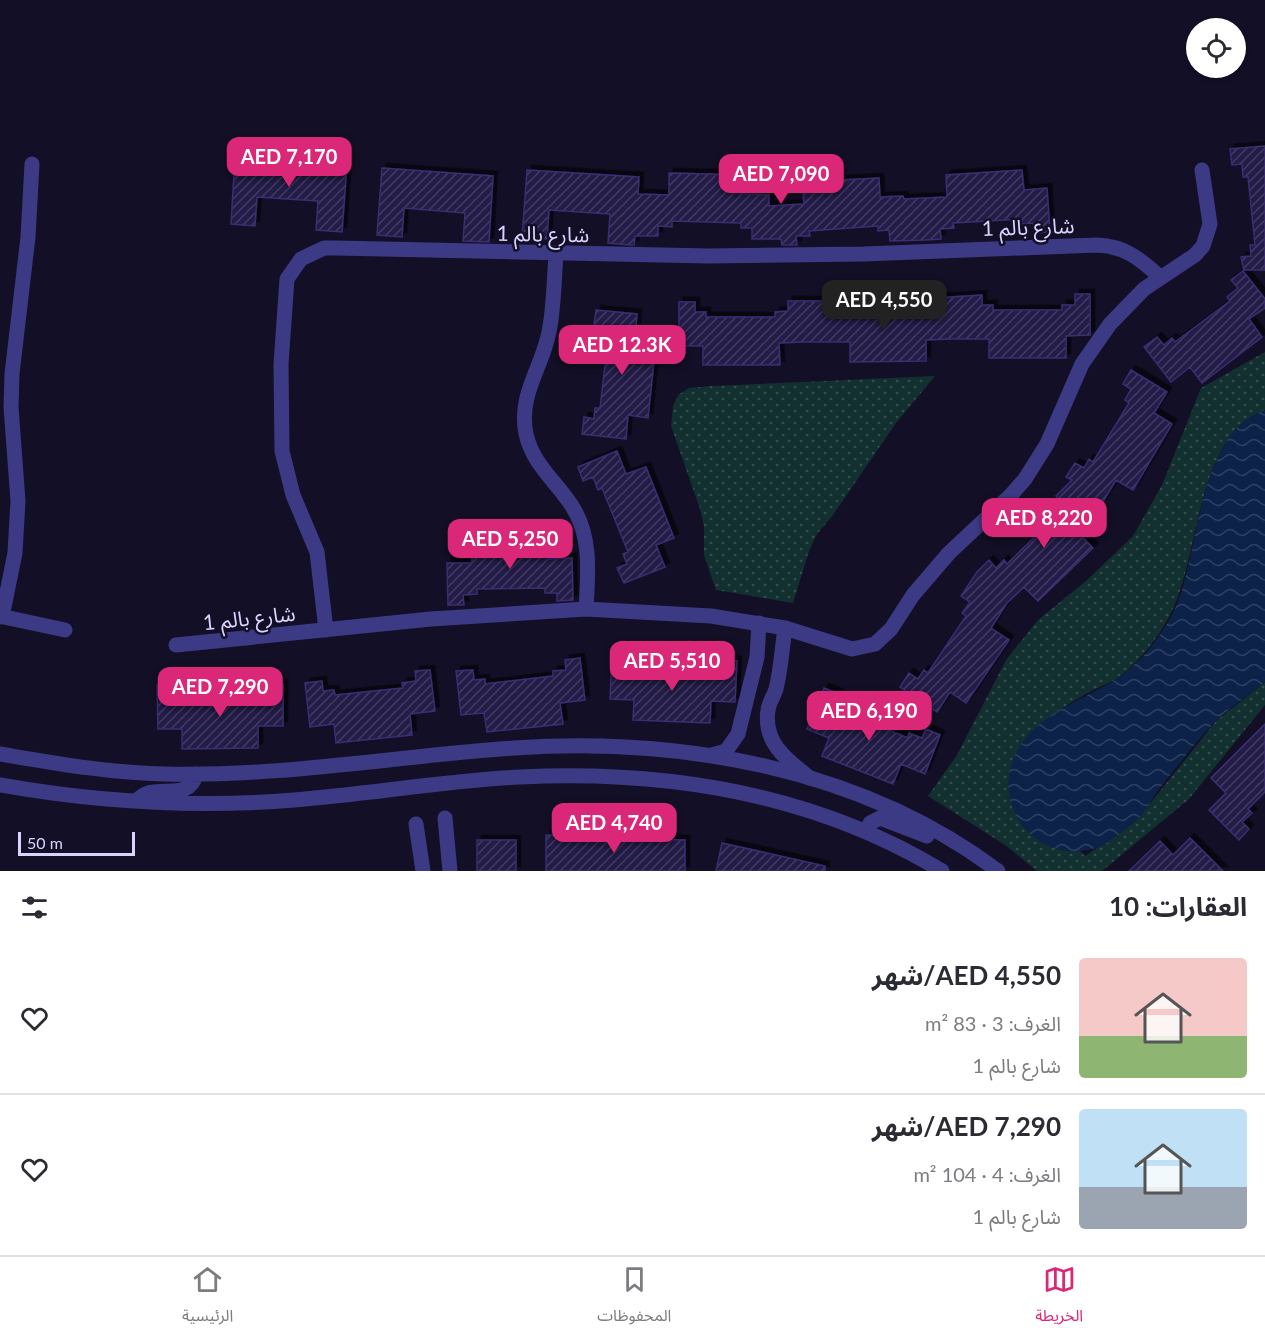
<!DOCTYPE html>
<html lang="ar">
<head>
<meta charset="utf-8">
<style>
	:root { --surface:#fff; --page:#f2f2f3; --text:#2b2b33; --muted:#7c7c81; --line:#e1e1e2; --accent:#db2777 }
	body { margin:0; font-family:Lato,"Noto Sans Arabic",sans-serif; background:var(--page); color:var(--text); direction:rtl; height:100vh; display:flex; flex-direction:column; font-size:22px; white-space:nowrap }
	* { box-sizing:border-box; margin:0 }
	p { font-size:20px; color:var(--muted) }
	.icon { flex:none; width:33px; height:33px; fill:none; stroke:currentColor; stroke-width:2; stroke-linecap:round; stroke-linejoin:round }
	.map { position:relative; height:871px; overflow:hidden; direction:ltr }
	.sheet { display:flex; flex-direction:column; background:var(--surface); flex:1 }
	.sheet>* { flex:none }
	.tools { position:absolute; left:1186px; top:18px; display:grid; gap:12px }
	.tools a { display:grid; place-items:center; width:60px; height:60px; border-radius:50%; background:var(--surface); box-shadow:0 2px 4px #0004; font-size:30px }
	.scale { position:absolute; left:18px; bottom:15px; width:117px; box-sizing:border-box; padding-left:6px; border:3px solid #d9d4ff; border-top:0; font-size:16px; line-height:21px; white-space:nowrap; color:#d9d4ff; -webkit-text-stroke:4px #130f26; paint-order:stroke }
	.price { position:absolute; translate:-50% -51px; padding:0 14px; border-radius:12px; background:var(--accent); color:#fff; font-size:20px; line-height:39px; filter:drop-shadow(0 2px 3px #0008) }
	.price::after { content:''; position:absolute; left:50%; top:36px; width:18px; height:14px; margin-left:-9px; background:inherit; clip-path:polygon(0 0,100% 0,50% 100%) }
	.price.active { background:#222; color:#fff }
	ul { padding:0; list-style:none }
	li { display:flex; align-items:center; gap:18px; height:150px; padding:0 18px }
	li+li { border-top:2px solid var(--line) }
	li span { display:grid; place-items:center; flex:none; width:168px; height:120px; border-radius:6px; color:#555 }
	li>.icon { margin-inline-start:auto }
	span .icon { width:72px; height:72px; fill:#fffc; stroke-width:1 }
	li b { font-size:26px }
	h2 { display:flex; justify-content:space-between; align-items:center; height:72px; padding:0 18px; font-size:26px }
	.dock { display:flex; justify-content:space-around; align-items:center; height:84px; border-top:2px solid var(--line); background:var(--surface); font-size:16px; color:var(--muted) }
	.dock a { display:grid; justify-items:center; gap:3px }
	.dock .active { color:var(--accent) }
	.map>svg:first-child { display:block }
	.park { fill:url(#park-dots) }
	.water { fill:url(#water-waves) }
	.building { fill:url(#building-hatch); stroke:#3b2d73; stroke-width:1.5; filter:url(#shadow) }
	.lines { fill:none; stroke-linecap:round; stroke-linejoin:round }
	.minor { stroke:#3d3a85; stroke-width:15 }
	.tertiary { stroke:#3d3a85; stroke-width:15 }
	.labels { text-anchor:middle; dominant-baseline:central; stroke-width:5; stroke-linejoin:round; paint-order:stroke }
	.street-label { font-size:21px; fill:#d9d4ff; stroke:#130f26 }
</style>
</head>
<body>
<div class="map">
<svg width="1265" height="871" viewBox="0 0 1265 871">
	<defs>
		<pattern id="park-dots" width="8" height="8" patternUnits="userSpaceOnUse" patternTransform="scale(1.5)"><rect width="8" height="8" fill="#12302f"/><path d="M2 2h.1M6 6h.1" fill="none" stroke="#344d4e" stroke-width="1.8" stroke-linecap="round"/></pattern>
		<pattern id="water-waves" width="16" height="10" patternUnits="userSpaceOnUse" patternTransform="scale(1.5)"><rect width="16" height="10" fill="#0c2248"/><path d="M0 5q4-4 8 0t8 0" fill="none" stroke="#2f4163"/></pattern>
		<pattern id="building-hatch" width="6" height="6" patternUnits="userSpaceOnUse" patternTransform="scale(1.5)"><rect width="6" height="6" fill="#241b47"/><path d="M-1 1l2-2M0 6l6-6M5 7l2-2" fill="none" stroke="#433b63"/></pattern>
		<filter id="shadow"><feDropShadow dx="4.5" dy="-4.5" stdDeviation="0" flood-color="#0009"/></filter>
	</defs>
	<rect width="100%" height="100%" fill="#130f26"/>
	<path class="park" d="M 1265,352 L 1265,410 C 1194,434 1201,560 1169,617 C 1157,639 1142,658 1123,674 C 1114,681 1102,686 1091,691 C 1052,713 1023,732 1009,777 L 1085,856 L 1137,820 L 1216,721 L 1265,682 L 1265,705 L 1189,799 L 1102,871 L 1037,871 L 1005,845 L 928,796 L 957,755 L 1006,660 L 1038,620 L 1086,581 L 1133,536 L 1162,485 L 1201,388 Z
		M 935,376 L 896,423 L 833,515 L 817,534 L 809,551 L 793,603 L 716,590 L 704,555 L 704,526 L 700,509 L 671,426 L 673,406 L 678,395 L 689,388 L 711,386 Z"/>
	<path class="water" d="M 1265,410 L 1265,682 C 1249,695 1230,707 1216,721 C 1197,740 1180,763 1163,784 C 1154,795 1147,810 1137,820 C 1127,829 1115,837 1104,845 C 1045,871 989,813 1015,755 C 1036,711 1086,701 1122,675 C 1145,658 1166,630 1177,604 C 1200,547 1198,433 1265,410 Z"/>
	<path class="building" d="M 1265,146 L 1265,270 L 1244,270 L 1241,257 L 1251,256 L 1250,245 L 1255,245 L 1248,177 L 1243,177 L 1242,164 L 1232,165 L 1230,149 Z
		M 235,156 L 347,164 L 342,232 L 316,230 L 318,201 L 257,197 L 255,226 L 231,224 Z
		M 382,168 L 493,176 L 489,242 L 463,241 L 465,213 L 404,208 L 402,237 L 377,235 Z
		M 527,170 L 639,177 L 638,194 L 669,195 L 669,173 L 746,175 L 745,194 L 769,195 L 769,206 L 804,204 L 802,182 L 879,178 L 880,197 L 903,196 L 904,199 L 947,197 L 946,175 L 1022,170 L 1024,190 L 1047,188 L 1050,232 L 1034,233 L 1033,223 L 1022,224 L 1022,219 L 953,223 L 954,228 L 940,229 L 941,239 L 926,240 L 890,241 L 889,230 L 878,231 L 878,226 L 809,231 L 810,236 L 796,236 L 797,245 L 782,245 L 781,239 L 752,239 L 752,228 L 741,228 L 741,223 L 672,221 L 672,227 L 658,226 L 658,236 L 635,236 L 634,245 L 631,245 L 608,243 L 610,214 L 549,210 L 547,239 L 522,237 Z
		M 1243,271 L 1265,299 L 1265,308 L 1249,319 L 1262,337 L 1202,383 L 1190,367 L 1171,382 L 1144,347 L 1157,337 L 1164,345 L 1172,338 L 1175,342 L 1230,301 L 1227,297 L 1238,288 L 1231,280 Z
		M 1075,294 L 1090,294 L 1090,335 L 1066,336 L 1066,358 L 989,358 L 989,339 L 951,339 L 926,340 L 926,361 L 850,362 L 850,342 L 804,342 L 779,343 L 780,365 L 703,365 L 703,346 L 679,346 L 679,302 L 695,302 L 695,312 L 706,312 L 706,317 L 775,317 L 775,312 L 788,311 L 788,301 L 825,301 L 825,298 L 842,298 L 842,309 L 853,308 L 853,314 L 922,313 L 922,308 L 935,308 L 935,298 L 982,295 L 982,305 L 993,305 L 993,310 L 1062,310 L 1062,305 L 1075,305 Z
		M 596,310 L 637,314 L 635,339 L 656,342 L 648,418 L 628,415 L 626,439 L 582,434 L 584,417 L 594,419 L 595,408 L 600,408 L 608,340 L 603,339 L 604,326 L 594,325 Z
		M 1131,370 L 1167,392 L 1154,413 L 1172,424 L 1133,490 L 1116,480 L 1093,518 L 1078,533 L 1093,548 L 1038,601 L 1024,587 L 1007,603 L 991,628 L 1009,640 L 966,703 L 950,692 L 937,712 L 900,687 L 909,673 L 918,679 L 924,670 L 928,673 L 966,616 L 962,613 L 970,602 L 961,596 L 977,572 L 989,560 L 996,568 L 1004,560 L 1007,564 L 1056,516 L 1053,513 L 1063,503 L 1056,496 L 1072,480 L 1066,477 L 1075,463 L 1084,468 L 1089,459 L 1093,462 L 1129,403 L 1125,400 L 1131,389 L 1123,384 Z
		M 617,451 L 626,474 L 646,467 L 674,538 L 656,545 L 665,567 L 624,583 L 617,568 L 627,564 L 623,554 L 628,552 L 602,488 L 598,490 L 593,477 L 583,481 L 578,467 Z
		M 548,539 L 548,559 L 572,558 L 573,600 L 557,601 L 557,593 L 545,593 L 545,588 L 477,589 L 477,594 L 463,595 L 464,605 L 448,605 L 447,563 L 472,563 L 471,541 Z
		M 612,655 L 629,656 L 628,666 L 639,667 L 639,672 L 708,675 L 708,670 L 721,670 L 722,660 L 737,661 L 735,702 L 711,701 L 710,723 L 633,720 L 634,700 L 610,699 Z
		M 580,658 L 585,700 L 560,703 L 563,724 L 487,732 L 484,713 L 461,715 L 456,671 L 473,670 L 474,680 L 485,679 L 485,684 L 553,676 L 553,671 L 566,670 L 565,660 Z
		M 430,670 L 435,711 L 410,714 L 412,735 L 336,743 L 334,724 L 310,727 L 305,683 L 322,681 L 323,691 L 334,690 L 335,695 L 403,688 L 402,683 L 416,681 L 415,671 Z
		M 283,684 L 283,726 L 258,726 L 258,748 L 182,749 L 182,729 L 158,729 L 157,685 L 174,685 L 174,695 L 185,695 L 185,700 L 254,700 L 254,695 L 267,695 L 267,685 Z
		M 824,688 L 839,694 L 835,704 L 846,708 L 844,712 L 908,738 L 909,733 L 922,738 L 926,729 L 940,735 L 925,774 L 901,764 L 893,784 L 822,756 L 829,738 L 807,729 Z
		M 1265,724 L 1265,792 L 1248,809 L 1252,813 L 1242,822 L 1249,829 L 1239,840 L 1209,810 L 1226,793 L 1211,778 Z
		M 546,835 L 685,840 L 685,871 L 546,871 Z
		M 1190,838 L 1223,871 L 1129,871 L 1160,841 L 1173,855 Z
		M 477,840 L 516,840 L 516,871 L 477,871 Z
		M 722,843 L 825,866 L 825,871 L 716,871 Z"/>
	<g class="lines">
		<path class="minor" d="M 556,255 C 554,280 554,307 549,332 C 542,368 518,395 526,434 C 533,465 556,481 572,506 C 592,537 588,574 586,609
			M 0,616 L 65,630
			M 2,617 L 15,553 L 18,501 L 11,407 L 12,374 L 28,237 L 32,164
			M 785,628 C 782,648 781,669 776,689 C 774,696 769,702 768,710 C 763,743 787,760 810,778
			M 326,630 L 317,552 L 293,495 L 282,451 L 281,364 L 287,279 L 301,259 L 324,248 L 336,248 L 709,256 L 864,254 L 1097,245 C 1125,246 1140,259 1160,277
			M 176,645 L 431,619 L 586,609 L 711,616 L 785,628 L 852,649 L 875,644 L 891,629 L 913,595 L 949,553 L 1011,495 L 1025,479 L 1047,444 L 1082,364 L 1110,324 L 1144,289 L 1195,255 L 1203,246 L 1210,224 L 1202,170
			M 712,755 L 726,751 L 738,734 L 757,657 L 759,623
			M 445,818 L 450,871
			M 416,824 L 423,871"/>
		<path class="tertiary" d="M 0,754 C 54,763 109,773 164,774 C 281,777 397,756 514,748 C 682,737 861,768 998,871
			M 0,785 C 96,802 196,808 294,800 C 369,794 444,781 520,777 C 667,770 815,794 942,871
			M 137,801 C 152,780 189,805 196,774
			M 868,832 L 870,823 L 880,818 L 927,836"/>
	</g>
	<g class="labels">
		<g class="street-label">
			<text transform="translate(1028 226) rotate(-2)">شارع بالم 1</text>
			<text transform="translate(543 233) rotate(1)">شارع بالم 1</text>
			<text transform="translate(249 617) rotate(-6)">شارع بالم 1</text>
		</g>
	</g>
</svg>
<div class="tools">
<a><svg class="icon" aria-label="locate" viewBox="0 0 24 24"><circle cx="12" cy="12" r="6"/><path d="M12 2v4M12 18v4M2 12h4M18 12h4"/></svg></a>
</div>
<div class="scale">50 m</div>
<b class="price" style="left:289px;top:188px">AED 7,170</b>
<b class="price" style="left:781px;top:205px">AED 7,090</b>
<b class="price active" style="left:884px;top:331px">AED 4,550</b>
<b class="price" style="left:622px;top:376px">AED 12.3K</b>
<b class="price" style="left:1044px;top:549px">AED 8,220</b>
<b class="price" style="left:510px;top:570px">AED 5,250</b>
<b class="price" style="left:672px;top:692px">AED 5,510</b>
<b class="price" style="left:220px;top:718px">AED 7,290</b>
<b class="price" style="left:869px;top:742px">AED 6,190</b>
<b class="price" style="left:614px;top:854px">AED 4,740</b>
</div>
<section class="sheet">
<h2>العقارات: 10<svg class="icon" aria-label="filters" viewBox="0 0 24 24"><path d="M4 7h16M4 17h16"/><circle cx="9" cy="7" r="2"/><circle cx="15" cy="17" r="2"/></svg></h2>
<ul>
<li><span style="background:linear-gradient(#f6c9c9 65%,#8fb573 0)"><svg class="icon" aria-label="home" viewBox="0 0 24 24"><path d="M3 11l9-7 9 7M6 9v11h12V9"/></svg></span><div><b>AED 4,550/شهر</b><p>الغرف: 3 · 83 m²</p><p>شارع بالم 1</p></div><svg class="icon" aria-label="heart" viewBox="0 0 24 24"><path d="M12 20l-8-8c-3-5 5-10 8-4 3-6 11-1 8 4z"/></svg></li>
<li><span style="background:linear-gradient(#bfe0f5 65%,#9aa5b1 0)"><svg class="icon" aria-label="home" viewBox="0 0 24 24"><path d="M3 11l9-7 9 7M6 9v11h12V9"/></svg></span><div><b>AED 7,290/شهر</b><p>الغرف: 4 · 104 m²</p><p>شارع بالم 1</p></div><svg class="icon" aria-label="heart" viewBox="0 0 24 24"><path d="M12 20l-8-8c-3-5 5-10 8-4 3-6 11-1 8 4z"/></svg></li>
</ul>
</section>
<nav class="dock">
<a class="active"><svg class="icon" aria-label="map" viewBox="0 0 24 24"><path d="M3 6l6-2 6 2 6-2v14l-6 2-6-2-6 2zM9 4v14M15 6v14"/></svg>الخريطة</a>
<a><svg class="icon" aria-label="saved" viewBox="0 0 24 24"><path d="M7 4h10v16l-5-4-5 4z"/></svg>المحفوظات</a>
<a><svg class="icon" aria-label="home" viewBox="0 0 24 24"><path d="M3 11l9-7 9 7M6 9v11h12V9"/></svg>الرئيسية</a>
</nav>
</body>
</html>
